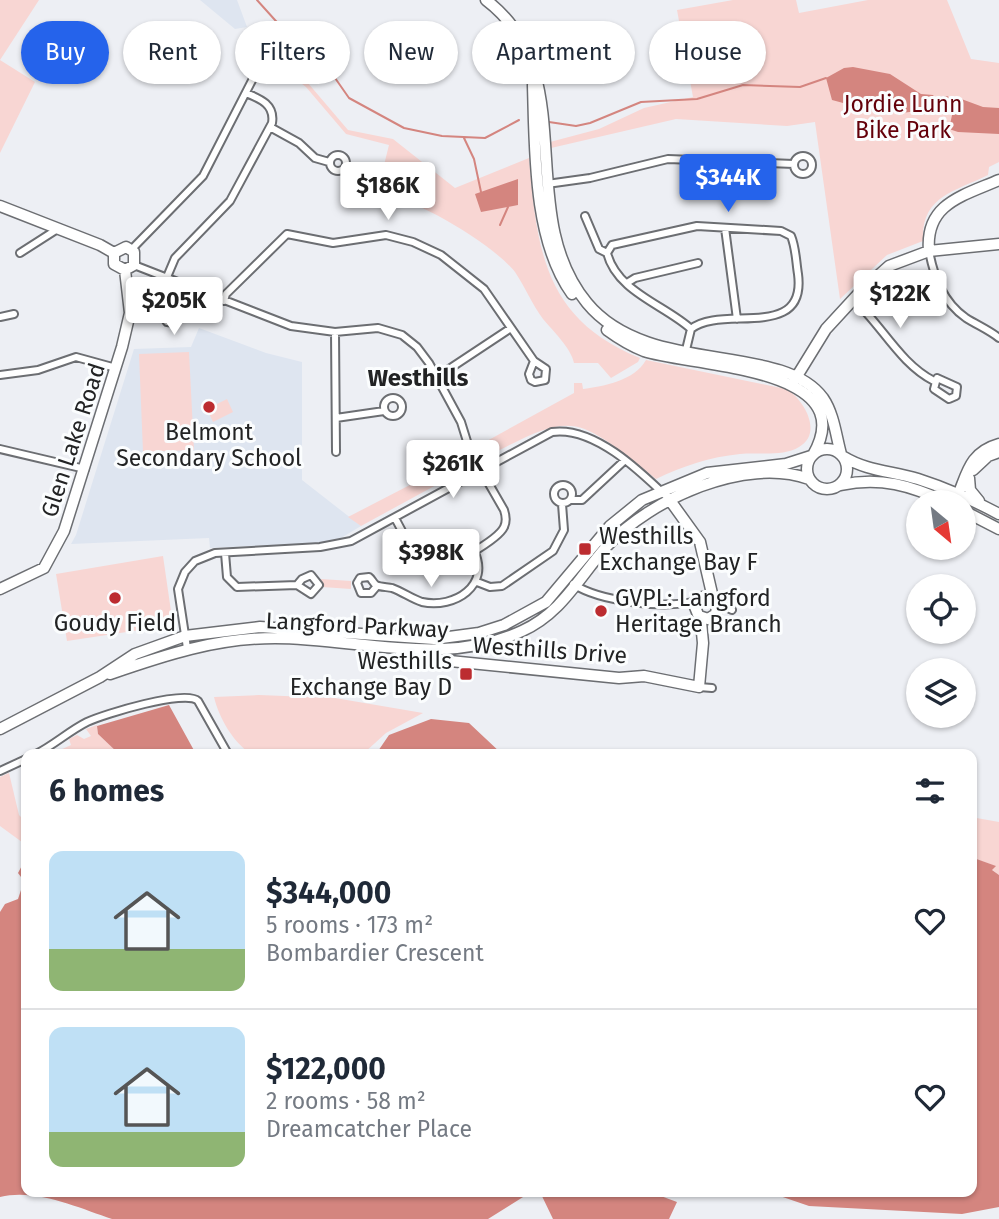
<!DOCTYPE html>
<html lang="en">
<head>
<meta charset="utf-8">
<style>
	:root { --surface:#fff; --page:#f6f6f7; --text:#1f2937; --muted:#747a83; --line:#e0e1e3; --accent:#2563eb }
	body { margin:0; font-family:"Fira Sans",sans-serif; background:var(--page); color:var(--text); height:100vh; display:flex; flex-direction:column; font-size:26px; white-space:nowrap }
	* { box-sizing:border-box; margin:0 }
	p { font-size:23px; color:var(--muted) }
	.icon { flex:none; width:38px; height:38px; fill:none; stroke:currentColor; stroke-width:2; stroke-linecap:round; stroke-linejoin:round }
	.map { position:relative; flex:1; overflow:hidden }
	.sheet { position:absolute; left:21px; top:749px; width:956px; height:448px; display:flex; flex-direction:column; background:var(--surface); border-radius:14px; box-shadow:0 2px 5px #0004 }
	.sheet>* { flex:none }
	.guide { position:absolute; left:21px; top:21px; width:957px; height:63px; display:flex; gap:14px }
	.needle { width:46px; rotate:151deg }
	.buttons { position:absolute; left:906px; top:490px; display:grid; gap:14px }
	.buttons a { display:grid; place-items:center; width:70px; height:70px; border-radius:50%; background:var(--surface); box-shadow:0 2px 5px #0004; font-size:35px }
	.price { position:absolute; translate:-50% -60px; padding:0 16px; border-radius:7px; background:#fff; color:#222; font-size:23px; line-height:46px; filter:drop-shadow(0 2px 4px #0008) }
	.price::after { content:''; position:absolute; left:50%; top:42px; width:21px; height:16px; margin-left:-10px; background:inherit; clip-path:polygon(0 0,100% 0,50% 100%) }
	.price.active { background:var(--accent); color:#fff }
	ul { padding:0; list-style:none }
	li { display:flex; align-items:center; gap:21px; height:175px; padding:0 28px }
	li+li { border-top:2px solid var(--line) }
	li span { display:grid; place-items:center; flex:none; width:196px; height:140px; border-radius:14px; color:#555 }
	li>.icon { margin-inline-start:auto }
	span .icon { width:84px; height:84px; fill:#fffc; stroke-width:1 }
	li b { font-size:30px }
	h2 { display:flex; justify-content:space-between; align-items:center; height:84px; padding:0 28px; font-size:30px }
	.pill { padding:0 24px; border-radius:32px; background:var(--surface); box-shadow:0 2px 5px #0004; font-size:24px; line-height:63px }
	.pill.active { background:var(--accent); color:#fff }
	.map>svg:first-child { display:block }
	.built { fill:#dee5f0 }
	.green { fill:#f8d6d3 }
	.water { fill:#d4857f }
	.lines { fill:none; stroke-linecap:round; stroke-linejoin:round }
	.stream { stroke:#d4857f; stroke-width:2 }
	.street-casing { stroke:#6c6e72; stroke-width:10 }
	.secondary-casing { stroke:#6c6e72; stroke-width:13 }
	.street { stroke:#fff; stroke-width:6 }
	.secondary { stroke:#fff; stroke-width:10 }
	.poi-dot { fill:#bc2c30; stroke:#fbfdfe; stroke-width:2.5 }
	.labels { text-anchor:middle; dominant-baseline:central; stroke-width:6; stroke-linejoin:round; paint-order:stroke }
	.park-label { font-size:23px; fill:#64000a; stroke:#fbfdfe }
	.poi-label { font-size:23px; fill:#222324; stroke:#fbfdfe }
	.street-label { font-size:23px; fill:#222324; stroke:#fbfdfe }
	.neighbourhood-label { font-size:24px; font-weight:bold; fill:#222324; stroke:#fbfdfe }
</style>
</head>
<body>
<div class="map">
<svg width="999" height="1219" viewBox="0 0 999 1219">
	<rect width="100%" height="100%" fill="#edeff4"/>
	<path class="built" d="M 200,0 L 237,0 L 247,27 L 235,29 Z
		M 199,328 L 266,353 L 302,362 L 302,480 L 361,526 L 341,538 L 317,543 L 210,548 L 209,538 L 71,544 L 76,535 L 134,349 L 191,347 Z"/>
	<path class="green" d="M 0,0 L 39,0 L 0,60 L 35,82 L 0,153 Z
		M 733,0 L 796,0 L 799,13 L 868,0 L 947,0 L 971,59 L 999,63 L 999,162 L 989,167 L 988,175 C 954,192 921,196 923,241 L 887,255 L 840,299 L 815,122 L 787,126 L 676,119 L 551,148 L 550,142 L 599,129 L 644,108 L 693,97 L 677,10 Z
		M 272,57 L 302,76 L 348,130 L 393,139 L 455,188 L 529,158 C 537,250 544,319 640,358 L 638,362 L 611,378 L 598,363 L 574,363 C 571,348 553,331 543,319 C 532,304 525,287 515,272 C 493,244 404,189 370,195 L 378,189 L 389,145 L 346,134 L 306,87 L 271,60 Z
		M 189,352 L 194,450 L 143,452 L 139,354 Z
		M 646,360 L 786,389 C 803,398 824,433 799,447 C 783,457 758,452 740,454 C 710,457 683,466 656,479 C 575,415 576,409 483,459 L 476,447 L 574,393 L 574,383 L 582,383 L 583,389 C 604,386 634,381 646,360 Z
		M 227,399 L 233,412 L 213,422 L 207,409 Z
		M 466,456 L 471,466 L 361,526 L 348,517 Z
		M 163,556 L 173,625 L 67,641 L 56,574 Z
		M 321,579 L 351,581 L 351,589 L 322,587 Z
		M 259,695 L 335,698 L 423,713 L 386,733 L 364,753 L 251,754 C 233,742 219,718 214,697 Z
		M 97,725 L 98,734 L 116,751 L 107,754 L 59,754 L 58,751 L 71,745 L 69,739 L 77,735 L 84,739 L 91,736 L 86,729 Z
		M 9,773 L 19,815 L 26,822 L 26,845 L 0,826 L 0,777 Z
		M 971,817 L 999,822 L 999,875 L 991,869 L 995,866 L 971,857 Z"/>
	<path class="water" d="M 853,67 L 890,74 L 921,94 L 933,95 L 935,98 L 933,104 C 904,122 862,108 832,100 L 826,78 L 844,68 Z
		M 956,97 L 983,107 L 999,108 L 999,134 L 958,132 L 949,129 Z
		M 518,179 L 518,205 L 481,212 L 475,194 Z
		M 169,705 L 196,754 L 119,754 L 98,734 L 97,726 Z
		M 431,719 L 469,723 L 502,754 L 376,754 L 389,735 Z
		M 971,857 L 996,866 L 992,870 L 999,875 L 999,1207 L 962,1214 L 809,1206 L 774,1194 L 771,1192 L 971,1192 Z
		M 26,858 L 26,1192 L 531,1192 L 488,1219 L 112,1219 C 79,1208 36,1188 0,1197 L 0,912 L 5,904 L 18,899 L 24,881 L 18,873 Z
		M 540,1192 L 650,1192 L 677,1202 L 669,1219 L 553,1219 Z"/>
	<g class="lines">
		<path class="stream" d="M 257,0 L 284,30 L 319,55 L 349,98 L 404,128 L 442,136 L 485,138 L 519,120
			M 935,98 L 947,97 L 954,101
			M 549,122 L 576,126 L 590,123 L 641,102 L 697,99 L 743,85 L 800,87 L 826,78
			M 464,138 L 474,159 L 481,192
			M 500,225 L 508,207"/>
		<defs>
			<path id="street" d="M 270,127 L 299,143 L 315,158 L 329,162
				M330 163a8 8 0 1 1 16 0a8 8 0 1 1-16 0Z
				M794 165a9 9 0 1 1 18 0a9 9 0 1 1-18 0Z
				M 547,184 L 590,178 L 668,159 L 794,164
				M 585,216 L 599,249 L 607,253
				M 725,228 L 737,319
				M 131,250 L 203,176 L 264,57
				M 929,251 C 934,277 943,302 966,318 C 977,325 989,330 999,338
				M 20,253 L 59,228
				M 134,265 L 291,326 L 335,332 L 378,328 L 402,335 L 417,347 L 429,363 L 461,422 L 470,451 L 504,510 C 506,516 507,521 504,527 C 498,540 448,568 434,570 L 419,563 L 395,518
				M 167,277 L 175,258 L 230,201 L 272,123 C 275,105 261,99 246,93
				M 627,283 L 635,278 L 698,263
				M 853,299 C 881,324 900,364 934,381
				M 224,301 L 226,294 L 287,234 L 333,243 L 386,235 L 413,242 L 441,255 L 484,289 L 534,361 L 546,369 L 545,380 L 535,382 L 531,380 L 529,374 L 534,361
				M 170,303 L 162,315 L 167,322 L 174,323 L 180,317 C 175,301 162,301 170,279
				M 0,317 L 14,314
				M 335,332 L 336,452
				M 685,354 L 691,329 C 721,304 807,342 798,274 C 796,262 796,248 791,236 L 781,231 L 697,226 L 612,245 L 607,253 C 617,292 665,305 691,329
				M 0,375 L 38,370 L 76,357 L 116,368
				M 437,377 L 511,328
				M 937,378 L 957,387 L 956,396 L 949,399 L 934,389 Z
				M384 407a9 9 0 1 1 18 0a9 9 0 1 1-18 0Z
				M 336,418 L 384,411
				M 0,449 L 85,469
				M554 494a9 9 0 1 1 18 0a9 9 0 1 1-18 0Z
				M 571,500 L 582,500 L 624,461
				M 225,553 L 227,577 L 237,587 L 297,585 L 311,594 L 319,585 L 311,575 L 302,579 L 297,585
				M 477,582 L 490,587 L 502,586 L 553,551 L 564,530 L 562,504
				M 573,584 C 601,602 664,609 697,601
				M 377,586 L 371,593 L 361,593 L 357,583 L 360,578 L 369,577 C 372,579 373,583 376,585 C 379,587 388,587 392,588 C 403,592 412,599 422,602 C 455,609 491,585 474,551
				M 717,603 L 732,610
				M 187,648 L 178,589 L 185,572 L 195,561 L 215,553 L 320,547 L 351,541 L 552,432 C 594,426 640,471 669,499
				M 699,687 L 712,688
				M 36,754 C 54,745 69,731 87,722 C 104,714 186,689 198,701 L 228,754
				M 0,771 L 26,759"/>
			<path id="secondary" d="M 486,0 C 584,74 512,212 587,303 C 648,377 781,341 823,398 C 834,414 836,436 841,454
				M 533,85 C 535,150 533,240 572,294
				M 0,206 L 100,245 L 114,253
				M 929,251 C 925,204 962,196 999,180
				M 114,253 L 126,247 L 134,252 L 134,265 L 125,270
				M 114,253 L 114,264 L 125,270
				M 607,330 C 618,338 631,346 644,351 C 692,367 864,366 813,455
				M 794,381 L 826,329 L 861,291 L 889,266 L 929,251 L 999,244
				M807 469a20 20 0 1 1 40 0a20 20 0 1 1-40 0Z
				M 844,457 C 867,471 892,471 918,479 C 946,488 973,500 999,514
				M 973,470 L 988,456 L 999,452
				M 969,478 L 970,490 L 979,501
				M 841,485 C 880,476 911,486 947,502
				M 669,499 L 700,542 L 713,598
				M 955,502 C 967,477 967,453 999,444
				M 964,511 L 999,529
				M 0,589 L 44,568 L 64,531 L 122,347 L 130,313 L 125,270
				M 400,656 L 619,678 L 644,676 L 699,687 L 703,643 L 701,622 L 695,607 L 702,597 L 713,598 L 717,606 L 716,614 L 708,619 L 699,616
				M 110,674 C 165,655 216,638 275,638 C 358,638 442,668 522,631 C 562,613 579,577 607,546 C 651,499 745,456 809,479
				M 0,729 L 100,677 L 135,654 L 185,636 L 260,627 L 434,639 L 479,633 L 504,625 L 546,602 L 610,526 L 642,500 L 707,473 L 786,464 L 811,456"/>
		</defs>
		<use href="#street" class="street-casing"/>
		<use href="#secondary" class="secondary-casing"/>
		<use href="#street" class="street"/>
		<use href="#secondary" class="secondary"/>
	</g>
	<g class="poi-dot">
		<circle cx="209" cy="407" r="7"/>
		<rect x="578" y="542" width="14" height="14" rx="3.5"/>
		<circle cx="115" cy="598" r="7"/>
		<circle cx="601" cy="611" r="7"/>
		<rect x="459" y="667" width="14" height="14" rx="3.5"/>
	</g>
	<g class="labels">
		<g class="park-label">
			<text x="903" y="104">Jordie Lunn<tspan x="903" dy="26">Bike Park</tspan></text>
		</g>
		<g class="poi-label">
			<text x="209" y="432">Belmont<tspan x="209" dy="26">Secondary School</tspan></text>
			<text x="599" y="536" text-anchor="start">Westhills<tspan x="599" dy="26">Exchange Bay F</tspan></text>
			<text x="615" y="598" text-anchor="start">GVPL: Langford<tspan x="615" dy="26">Heritage Branch</tspan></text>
			<text x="115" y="623">Goudy Field</text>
			<text x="452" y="661" text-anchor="end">Westhills<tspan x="452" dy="26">Exchange Bay D</tspan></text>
		</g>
		<g class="street-label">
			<text transform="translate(73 440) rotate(-72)">Glen Lake Road</text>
			<text transform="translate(357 625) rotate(3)">Langford Parkway</text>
			<text transform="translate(550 650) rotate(4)">Westhills Drive</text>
		</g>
		<g class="neighbourhood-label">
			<text x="418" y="378">Westhills</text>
		</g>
	</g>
</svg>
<div class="buttons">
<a><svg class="needle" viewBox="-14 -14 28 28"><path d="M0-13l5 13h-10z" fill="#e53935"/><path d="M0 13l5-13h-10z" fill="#747a83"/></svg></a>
<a><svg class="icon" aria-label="locate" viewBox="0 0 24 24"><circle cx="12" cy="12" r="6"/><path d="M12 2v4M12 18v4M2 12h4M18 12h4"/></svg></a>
<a><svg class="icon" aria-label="layers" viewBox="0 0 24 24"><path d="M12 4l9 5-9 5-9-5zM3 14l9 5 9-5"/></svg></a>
</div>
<b class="price active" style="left:728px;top:214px">$344K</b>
<b class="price" style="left:388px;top:222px">$186K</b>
<b class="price" style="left:900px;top:330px">$122K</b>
<b class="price" style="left:174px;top:337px">$205K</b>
<b class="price" style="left:453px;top:500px">$261K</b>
<b class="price" style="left:431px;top:589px">$398K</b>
<div class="guide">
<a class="pill active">Buy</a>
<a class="pill">Rent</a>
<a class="pill">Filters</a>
<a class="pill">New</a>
<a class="pill">Apartment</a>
<a class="pill">House</a>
</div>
<section class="sheet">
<h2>6 homes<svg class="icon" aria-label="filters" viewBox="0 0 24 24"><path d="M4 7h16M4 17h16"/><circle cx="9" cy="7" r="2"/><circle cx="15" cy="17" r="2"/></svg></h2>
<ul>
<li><span style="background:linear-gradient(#bfe0f5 70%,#8fb573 0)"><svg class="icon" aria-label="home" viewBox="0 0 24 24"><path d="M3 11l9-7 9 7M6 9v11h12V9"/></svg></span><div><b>$344,000</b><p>5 rooms · 173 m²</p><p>Bombardier Crescent</p></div><svg class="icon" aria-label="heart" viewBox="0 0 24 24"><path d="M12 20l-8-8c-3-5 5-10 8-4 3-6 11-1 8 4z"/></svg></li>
<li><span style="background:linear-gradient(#bfe0f5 75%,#8fb573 0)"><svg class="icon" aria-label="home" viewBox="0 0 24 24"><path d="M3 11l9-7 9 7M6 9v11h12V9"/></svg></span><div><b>$122,000</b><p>2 rooms · 58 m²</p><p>Dreamcatcher Place</p></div><svg class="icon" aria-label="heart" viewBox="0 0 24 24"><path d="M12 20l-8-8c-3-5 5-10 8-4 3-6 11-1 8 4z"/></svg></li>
</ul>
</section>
</div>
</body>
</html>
